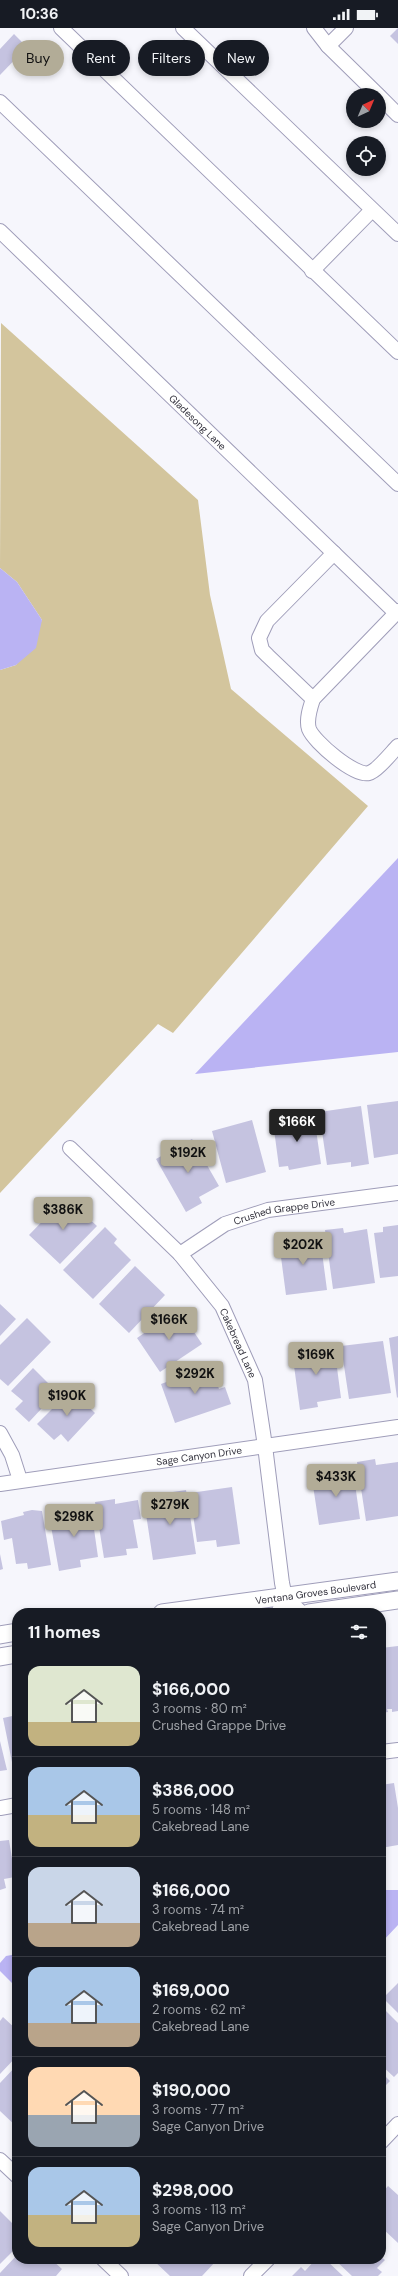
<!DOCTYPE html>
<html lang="en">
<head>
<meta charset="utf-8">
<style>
	:root { --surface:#171b24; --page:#242831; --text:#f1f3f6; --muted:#9ea1a6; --line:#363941; --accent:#b2ac97 }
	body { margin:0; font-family:"DM Sans",sans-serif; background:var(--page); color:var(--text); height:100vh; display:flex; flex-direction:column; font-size:15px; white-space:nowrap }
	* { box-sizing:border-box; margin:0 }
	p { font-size:13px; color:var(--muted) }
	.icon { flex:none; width:22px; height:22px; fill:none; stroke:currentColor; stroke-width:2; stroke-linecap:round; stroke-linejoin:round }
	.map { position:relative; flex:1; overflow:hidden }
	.panel { position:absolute; left:12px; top:1580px; width:374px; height:656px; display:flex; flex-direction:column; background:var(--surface); border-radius:16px; box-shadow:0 2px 6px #0003 }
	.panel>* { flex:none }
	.guide { position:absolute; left:12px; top:12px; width:374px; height:36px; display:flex; gap:8px }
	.needle { width:26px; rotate:44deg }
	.controls { position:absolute; left:346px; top:60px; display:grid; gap:8px }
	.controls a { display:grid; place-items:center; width:40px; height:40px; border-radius:50%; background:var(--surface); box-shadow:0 2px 6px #0003; font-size:20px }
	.price { position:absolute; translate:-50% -34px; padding:0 9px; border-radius:4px; background:var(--accent); color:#111; font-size:13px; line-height:26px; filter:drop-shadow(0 1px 2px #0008) }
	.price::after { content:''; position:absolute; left:50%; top:24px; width:12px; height:9px; margin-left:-6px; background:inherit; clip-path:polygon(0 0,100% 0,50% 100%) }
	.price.on { background:#222; color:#fff }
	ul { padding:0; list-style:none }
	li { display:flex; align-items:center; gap:12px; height:100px; padding:0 16px }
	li+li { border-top:1px solid var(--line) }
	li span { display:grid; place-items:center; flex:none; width:112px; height:80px; border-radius:12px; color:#555 }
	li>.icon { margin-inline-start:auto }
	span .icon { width:48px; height:48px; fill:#fffc; stroke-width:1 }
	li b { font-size:17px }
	h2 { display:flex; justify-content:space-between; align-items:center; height:48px; padding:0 16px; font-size:17px }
	.pill { padding:0 14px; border-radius:18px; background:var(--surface); box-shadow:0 2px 6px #0003; font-size:14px; line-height:36px }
	.pill.on { background:var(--accent); color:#111 }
	.status { display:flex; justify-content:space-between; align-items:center; height:28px; padding:0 20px; background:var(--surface); direction:ltr }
	.status svg { height:11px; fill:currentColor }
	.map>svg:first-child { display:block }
	.green { fill:#d3c59d }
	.water { fill:#bab3f3 }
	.building { fill:#c5c3e0 }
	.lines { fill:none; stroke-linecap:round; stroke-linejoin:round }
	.minor-casing { stroke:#9f9db9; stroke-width:16 }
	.tertiary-casing { stroke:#9f9db9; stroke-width:19 }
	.minor { stroke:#fff; stroke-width:14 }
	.tertiary { stroke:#fff; stroke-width:17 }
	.labels { text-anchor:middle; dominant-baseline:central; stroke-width:3; stroke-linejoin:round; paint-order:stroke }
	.street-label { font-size:10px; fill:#33323d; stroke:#fff }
</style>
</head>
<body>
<div class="status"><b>10:36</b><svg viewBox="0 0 49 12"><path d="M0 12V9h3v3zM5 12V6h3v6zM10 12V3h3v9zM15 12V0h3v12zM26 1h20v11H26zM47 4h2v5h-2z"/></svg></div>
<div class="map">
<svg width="398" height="2248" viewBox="0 0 398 2248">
	<rect width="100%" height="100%" fill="#f6f6fc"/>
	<path class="green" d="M 1,295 L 198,472 L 210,567 L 231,661 L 368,778 L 173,1005 L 158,996 L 0,1165 L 0,642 L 16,637 L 42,592 L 17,554 L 0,540 Z"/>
	<path class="water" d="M 0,540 L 17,554 L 42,592 L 36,620 L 16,637 L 0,642 Z
		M 398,830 L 398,1024 L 195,1046 Z
		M 381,1862 L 398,1862 L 398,1897 L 381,1915 Z
		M 17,1926 L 17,1960 L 0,1943 L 0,1935 L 6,1928 Z"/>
	<path class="building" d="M 398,0 L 398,16 L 390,8 Z
		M 14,6 L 27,19 L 0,47 L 0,21 Z
		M 398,1073 L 398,1126 L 374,1130 L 367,1077 Z
		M 361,1078 L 369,1136 L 351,1139 L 351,1134 L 327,1137 L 319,1084 Z
		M 314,1088 L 321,1136 L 289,1142 L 288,1138 L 279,1139 L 273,1094 Z
		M 252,1092 L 266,1144 L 226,1155 L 212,1103 Z
		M 192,1111 L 219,1158 L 199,1169 L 202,1175 L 186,1184 L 156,1131 Z
		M 63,1172 L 70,1179 L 73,1176 L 97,1198 L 60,1236 L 29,1207 Z
		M 398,1197 L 398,1248 L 380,1250 L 374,1205 L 383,1204 L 383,1199 Z
		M 105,1199 L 117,1211 L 114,1215 L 131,1232 L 93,1271 L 63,1242 Z
		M 343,1200 L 344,1205 L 367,1201 L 375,1255 L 333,1261 L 325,1202 Z
		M 320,1209 L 327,1262 L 286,1267 L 279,1214 Z
		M 135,1238 L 165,1267 L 129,1305 L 99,1276 Z
		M 0,1276 L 16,1291 L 0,1308 Z
		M 175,1284 L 180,1292 L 184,1289 L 202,1316 L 160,1344 L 137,1310 Z
		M 27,1290 L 51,1314 L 8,1358 L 0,1351 L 0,1317 Z
		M 398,1308 L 398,1369 L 397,1370 L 389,1310 Z
		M 383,1313 L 391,1365 L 349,1371 L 341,1318 Z
		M 334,1317 L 341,1370 L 317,1374 L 318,1379 L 300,1382 L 292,1323 Z
		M 211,1338 L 219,1361 L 225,1359 L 231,1376 L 175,1395 L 161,1356 Z
		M 33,1340 L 57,1364 L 29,1394 L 15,1381 L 23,1373 L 11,1363 Z
		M 71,1362 L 95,1385 L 68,1414 L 61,1406 L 54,1412 L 37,1396 Z
		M 375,1431 L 376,1437 L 398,1434 L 398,1488 L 366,1493 L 357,1434 Z
		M 353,1442 L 360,1491 L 319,1497 L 312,1451 L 322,1450 L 322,1446 Z
		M 232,1459 L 240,1516 L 217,1519 L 216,1512 L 197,1514 L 190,1465 Z
		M 186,1462 L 196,1526 L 153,1532 L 144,1473 L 167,1469 L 166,1465 Z
		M 115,1471 L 115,1476 L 138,1472 L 141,1491 L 133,1492 L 138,1520 L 126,1521 L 127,1527 L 104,1530 L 95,1474 Z
		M 91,1480 L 98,1529 L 80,1532 L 81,1539 L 59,1543 L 49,1487 Z
		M 32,1482 L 42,1483 L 51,1537 L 28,1541 L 27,1535 L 16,1536 L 12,1510 L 4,1512 L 1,1493 L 24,1487 L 23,1484 Z
		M 0,1526 L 3,1541 L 0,1542 Z
		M 398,1618 L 398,1683 L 392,1684 L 392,1681 L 387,1681 L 388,1684 L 381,1685 L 381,1620 Z
		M 17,1687 L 17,1739 L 13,1739 L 3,1690 Z
		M 0,1713 L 7,1742 L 0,1743 Z
		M 394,1755 L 398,1780 L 398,1817 L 381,1820 L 381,1757 Z
		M 9,1812 L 15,1849 L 4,1851 L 6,1860 L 0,1862 L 0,1813 Z
		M 398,1955 L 398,1985 L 383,1970 Z
		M 381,1978 L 398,1995 L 398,2045 L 394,2049 L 381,2037 Z
		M 3,1989 L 17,2002 L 17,2028 L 0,2046 L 0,1993 Z
		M 17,2037 L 17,2099 L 0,2083 L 0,2055 Z
		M 381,2044 L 390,2053 L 381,2062 Z
		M 388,2158 L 398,2167 L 398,2215 L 381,2199 L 381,2166 Z
		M 0,2183 L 17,2200 L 17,2219 L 0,2236 Z
		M 17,2227 L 17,2231 L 51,2231 L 62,2241 L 56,2248 L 0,2248 L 0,2245 Z
		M 381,2229 L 385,2232 L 377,2240 L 382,2244 L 378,2248 L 352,2248 L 334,2231 L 381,2231 Z
		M 152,2231 L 214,2231 L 216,2233 L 202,2248 L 170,2248 Z
		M 316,2231 L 325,2231 L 343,2248 L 292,2248 L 301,2239 L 305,2243 Z"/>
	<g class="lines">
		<defs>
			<g id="minor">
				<path d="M 61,0 L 398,324"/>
				<path d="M 183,0 L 398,206"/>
				<path d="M 314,0 L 328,18 L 378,67"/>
				<path d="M 328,18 L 346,0"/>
				<path d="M 379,68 L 398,87"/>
				<path d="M 0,74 L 398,456"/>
				<path id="s1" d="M 0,203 L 396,585"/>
				<path d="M 312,243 L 372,182"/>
				<path d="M 398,583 L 313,671 C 310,680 306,692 309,701 C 314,714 355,749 369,745 C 377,743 392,724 398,718"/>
				<path d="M 313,671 L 268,628 L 262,622 L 259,610 L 267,593 L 334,525"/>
				<path id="s2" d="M 70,1120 L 180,1226 L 222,1278 L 255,1352 L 265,1418 L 282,1555 L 285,1569 L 302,1585"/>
				<path id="s3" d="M 180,1226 L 225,1196 L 268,1182 L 398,1165"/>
				<path d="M 0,1405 L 12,1427 L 20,1452"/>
				<path id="s4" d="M 0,1456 L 398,1399"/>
				<path d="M 278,1585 L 285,1569"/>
				<path d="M 381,1724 L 398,1722"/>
				<path d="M 0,1780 L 17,1777"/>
				<path d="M 381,2114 L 398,2096"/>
				<path d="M 0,2132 L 17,2148"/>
				<path d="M 103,2231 L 121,2248"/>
				<path d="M 251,2248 L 268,2231"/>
			</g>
			<g id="tertiary">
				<path id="s5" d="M 162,1585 L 398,1553"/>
				<path d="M 309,1585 L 398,1572"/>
				<path d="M 0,1607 L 17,1604"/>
				<path d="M 0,1629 L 17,1626"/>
			</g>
		</defs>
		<use href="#minor" class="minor-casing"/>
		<use href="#tertiary" class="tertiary-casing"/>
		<use href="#minor" class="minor"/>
		<use href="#tertiary" class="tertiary"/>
	</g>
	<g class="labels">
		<g class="street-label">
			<text stroke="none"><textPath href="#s1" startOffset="275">Gladesong Lane</textPath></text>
			<text stroke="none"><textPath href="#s3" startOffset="115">Crushed Grappe Drive</textPath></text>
			<text stroke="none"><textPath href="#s2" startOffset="260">Cakebread Lane</textPath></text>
			<text stroke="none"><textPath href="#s4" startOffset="201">Sage Canyon Drive</textPath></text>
			<text stroke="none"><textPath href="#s5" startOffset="155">Ventana Groves Boulevard</textPath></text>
		</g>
	</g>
</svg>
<div class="controls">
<a><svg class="needle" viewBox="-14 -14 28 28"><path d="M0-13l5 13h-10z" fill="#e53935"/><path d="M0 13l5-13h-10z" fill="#9ea1a6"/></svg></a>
<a><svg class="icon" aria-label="locate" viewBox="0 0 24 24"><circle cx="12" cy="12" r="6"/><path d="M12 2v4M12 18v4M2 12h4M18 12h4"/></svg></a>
</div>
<b class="price on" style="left:297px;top:1115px">$166K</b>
<b class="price" style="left:188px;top:1146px">$192K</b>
<b class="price" style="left:63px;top:1203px">$386K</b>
<b class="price" style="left:303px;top:1238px">$202K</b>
<b class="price" style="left:169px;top:1313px">$166K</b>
<b class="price" style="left:316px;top:1348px">$169K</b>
<b class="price" style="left:195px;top:1367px">$292K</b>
<b class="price" style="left:67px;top:1389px">$190K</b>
<b class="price" style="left:336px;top:1470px">$433K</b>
<b class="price" style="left:170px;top:1498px">$279K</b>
<b class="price" style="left:74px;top:1510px">$298K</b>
<div class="guide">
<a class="pill on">Buy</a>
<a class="pill">Rent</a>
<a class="pill">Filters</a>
<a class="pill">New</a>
</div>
<section class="panel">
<h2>11 homes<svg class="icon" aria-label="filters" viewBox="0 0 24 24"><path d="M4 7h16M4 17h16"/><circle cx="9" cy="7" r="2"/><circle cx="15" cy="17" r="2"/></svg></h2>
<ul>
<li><span style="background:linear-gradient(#dfe7d0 70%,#c2b280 0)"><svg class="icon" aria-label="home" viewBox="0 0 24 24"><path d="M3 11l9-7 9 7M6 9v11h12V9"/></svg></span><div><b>$166,000</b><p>3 rooms · 80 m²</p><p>Crushed Grappe Drive</p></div></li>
<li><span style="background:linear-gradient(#a9c7e8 60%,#c2b280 0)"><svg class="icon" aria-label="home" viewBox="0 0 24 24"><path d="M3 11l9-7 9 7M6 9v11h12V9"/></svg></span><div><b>$386,000</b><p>5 rooms · 148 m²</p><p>Cakebread Lane</p></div></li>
<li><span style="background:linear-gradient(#c9d6e8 70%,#b9a48a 0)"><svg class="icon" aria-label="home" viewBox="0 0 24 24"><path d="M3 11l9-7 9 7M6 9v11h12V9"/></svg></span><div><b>$166,000</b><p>3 rooms · 74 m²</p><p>Cakebread Lane</p></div></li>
<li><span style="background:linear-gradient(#a9c7e8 70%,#b9a48a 0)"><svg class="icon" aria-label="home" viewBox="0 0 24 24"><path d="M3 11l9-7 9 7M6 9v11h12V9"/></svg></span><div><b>$169,000</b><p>2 rooms · 62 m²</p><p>Cakebread Lane</p></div></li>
<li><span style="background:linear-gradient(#ffd9b3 60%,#9aa5b1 0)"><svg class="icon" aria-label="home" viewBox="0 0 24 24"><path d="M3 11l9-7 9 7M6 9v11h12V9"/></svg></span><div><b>$190,000</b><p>3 rooms · 77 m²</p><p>Sage Canyon Drive</p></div></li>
<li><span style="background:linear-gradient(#a9c7e8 60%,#c2b280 0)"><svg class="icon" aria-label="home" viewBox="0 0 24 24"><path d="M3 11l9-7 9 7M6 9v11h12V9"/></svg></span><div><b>$298,000</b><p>3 rooms · 113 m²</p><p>Sage Canyon Drive</p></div></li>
</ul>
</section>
</div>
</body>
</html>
